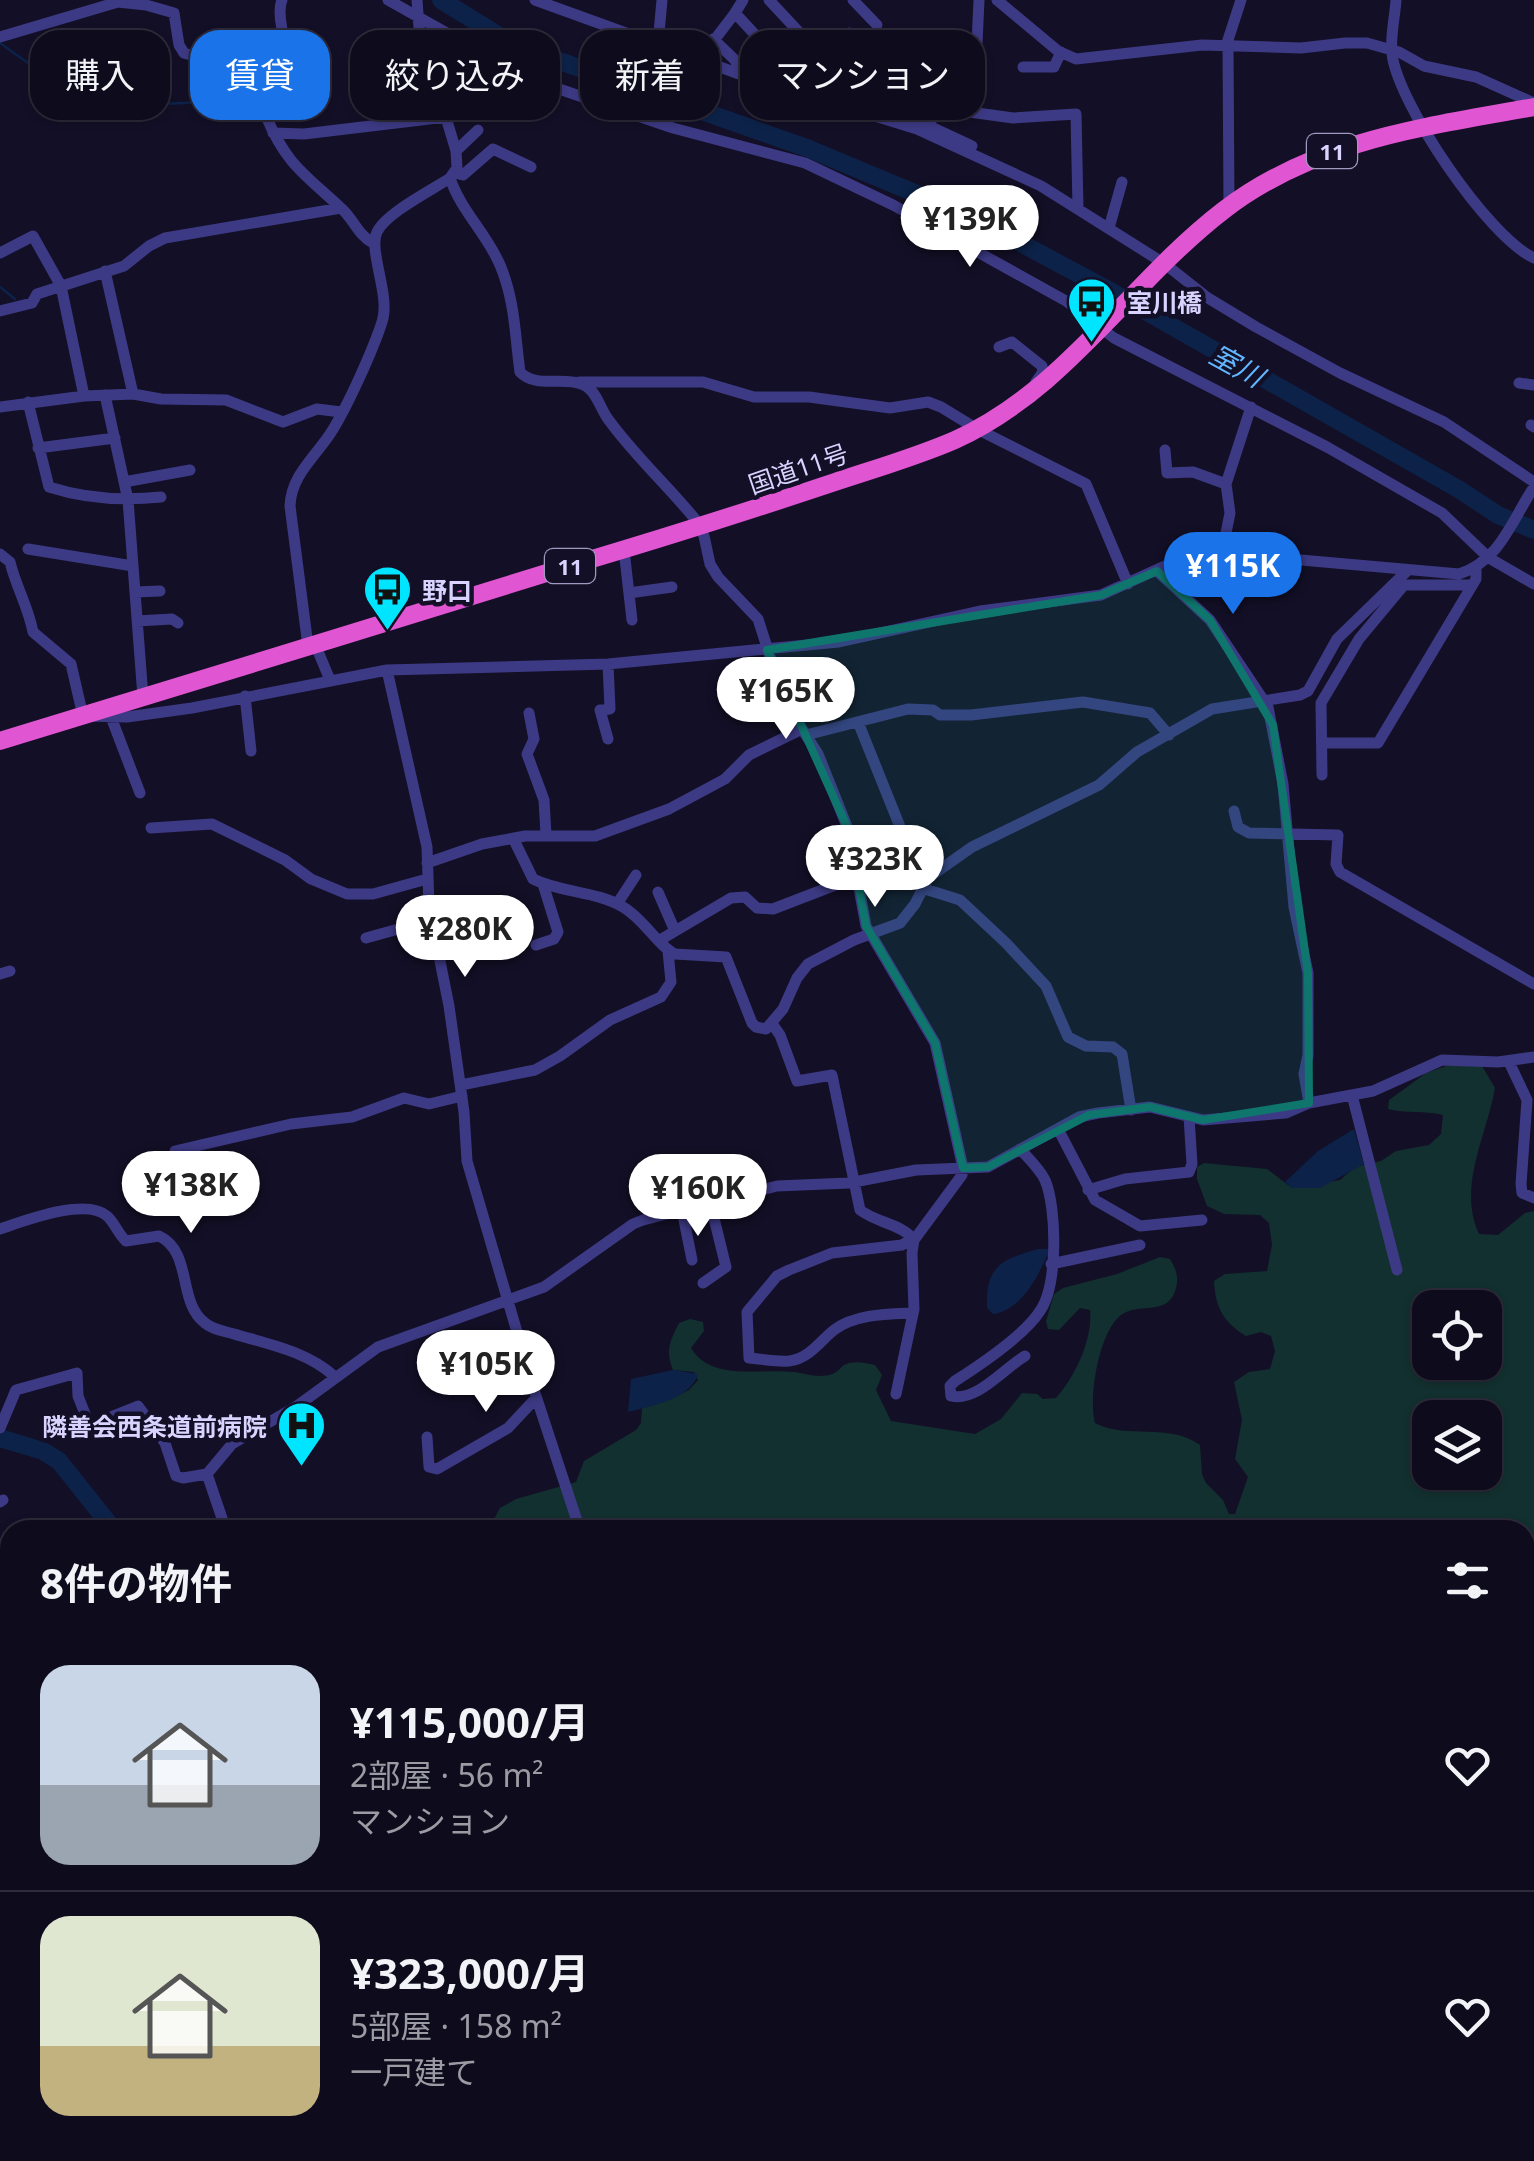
<!DOCTYPE html>
<html lang="ja">
<head>
<meta charset="utf-8">
<style>
	:root { --surface:#0e0b1c; --page:#171425; --text:#f1f3f6; --muted:#9b9ba3; --line:#2e2b3b; --accent:#1a73e8 }
	body { margin:0; font-family:"Noto Sans","Noto Sans JP",sans-serif; background:var(--page); color:var(--text); height:100vh; display:flex; flex-direction:column; font-size:38px; white-space:nowrap }
	* { box-sizing:border-box; margin:0 }
	p { font-size:32px; color:var(--muted) }
	.icon { flex:none; width:55px; height:55px; fill:none; stroke:currentColor; stroke-width:2; stroke-linecap:round; stroke-linejoin:round }
	.map { position:relative; flex:1; overflow:hidden }
	.sheet { position:absolute; left:0px; top:1520px; width:1535px; height:642px; display:flex; flex-direction:column; background:var(--surface); border-radius:30px 30px 0 0; box-shadow:0 2px 8px #0004,0 0 0 2px var(--line) }
	.sheet>* { flex:none }
	.guide { position:absolute; left:30px; top:30px; width:1000px; height:90px; display:flex; gap:20px }
	.tools { position:absolute; left:1412px; top:1290px; display:grid; gap:20px }
	.tools a { display:grid; place-items:center; width:90px; height:90px; border-radius:20px; background:var(--surface); box-shadow:0 2px 8px #0004,0 0 0 2px var(--line); font-size:50px }
	.price { position:absolute; translate:-50% -85px; padding:0 22px; border-radius:35px; background:#fff; color:#222; font-size:32px; line-height:65px; filter:drop-shadow(0 2px 5px #0008) }
	.price::after { content:''; position:absolute; left:50%; top:60px; width:30px; height:22px; margin-left:-15px; background:inherit; clip-path:polygon(0 0,100% 0,50% 100%) }
	.price.on { background:var(--accent); color:#fff }
	ul { padding:0; list-style:none }
	li { display:flex; align-items:center; gap:30px; height:250px; padding:0 40px }
	li+li { border-top:2px solid var(--line) }
	li span { display:grid; place-items:center; flex:none; width:280px; height:200px; border-radius:30px; color:#555 }
	li>.icon { margin-inline-start:auto }
	span .icon { width:120px; height:120px; fill:#fffc; stroke-width:1 }
	li b { font-size:42px }
	h2 { display:flex; justify-content:space-between; align-items:center; height:120px; padding:0 40px; font-size:42px }
	.pill { padding:0 35px; border-radius:30px; background:var(--surface); box-shadow:0 2px 8px #0004,0 0 0 2px var(--line); font-size:35px; line-height:90px }
	.pill.on { background:var(--accent); color:#fff }
	.map>svg:first-child { display:block }
	.green { fill:#12302f; fill-rule:evenodd }
	.water { fill:#0c2248 }
	.lines { fill:none; stroke-linecap:round; stroke-linejoin:round }
	.stream { stroke:#0c2248; stroke-width:2.5 }
	.river { stroke:#0c2248; stroke-width:18 }
	.motorway-tunnel { stroke:#312d47; stroke-width:20; stroke-dasharray:20 10; stroke-linecap:butt }
	.minor { stroke:#3d3a85; stroke-width:11 }
	.trunk { stroke:#e055d1; stroke-width:18 }
	.motorway { stroke:#ff4fa3; stroke-width:20 }
	.marked { fill:#0f766e; fill-opacity:0.2; stroke:#0f766e; stroke-width:8; stroke-linejoin:round }
	.labels { text-anchor:middle; dominant-baseline:central; stroke-width:9; stroke-linejoin:round; paint-order:stroke }
	.shield { fill:#130f26; stroke:#9e99be; stroke-width:2.5 }
	.shield-label { font-size:22px; font-weight:bold; fill:#d9d4ff }
	.poi-label { font-size:25px; font-weight:bold; fill:#d9d4ff; stroke:#130f26; text-anchor:start }
	.street-label { font-size:25px; fill:#d9d4ff; stroke:#130f26 }
	.water-label { font-size:28px; font-style:italic; fill:#62b6ff; stroke:#130f26 }
</style>
</head>
<body>
<div class="map">
<svg width="1534" height="2161" viewBox="0 0 1534 2161">
	<rect width="100%" height="100%" fill="#130f26"/>
	<path class="green" d="M 1455,1063 L 1482,1066 L 1495,1088 C 1487,1135 1457,1187 1479,1234 L 1498,1235 L 1525,1213 L 1534,1211 L 1534,2161 L 473,2161 L 465,2153 L 1525,2152 L 1525,1530 L 488,1530 L 500,1508 L 516,1499 L 576,1482 L 584,1461 L 636,1430 L 641,1423 L 642,1408 L 671,1399 L 689,1390 L 698,1380 L 694,1372 L 673,1370 C 665,1351 670,1341 679,1323 L 690,1319 L 703,1322 L 704,1331 L 691,1348 C 712,1382 759,1368 793,1372 C 805,1373 819,1379 832,1374 C 837,1373 840,1368 844,1365 C 855,1360 865,1363 875,1365 L 882,1375 L 876,1390 L 891,1421 L 975,1434 L 1001,1419 L 1022,1393 L 1037,1394 L 1043,1399 L 1056,1398 C 1075,1377 1093,1339 1090,1310 L 1080,1308 L 1059,1330 L 1048,1329 L 1046,1321 L 1054,1294 L 1063,1288 L 1117,1274 L 1160,1257 L 1170,1259 C 1176,1269 1179,1277 1176,1288 C 1169,1316 1143,1303 1124,1313 C 1099,1327 1088,1398 1095,1423 C 1127,1440 1169,1422 1200,1445 L 1202,1474 L 1206,1483 L 1223,1500 L 1229,1514 L 1235,1514 L 1248,1477 L 1235,1459 L 1242,1420 L 1234,1382 L 1249,1372 L 1270,1369 L 1275,1351 L 1271,1336 L 1261,1332 L 1246,1336 C 1224,1323 1215,1307 1214,1281 L 1225,1274 L 1267,1271 L 1272,1245 L 1269,1223 L 1260,1215 L 1224,1214 L 1207,1206 L 1197,1179 L 1197,1167 L 1204,1163 L 1267,1169 L 1292,1188 L 1340,1180 L 1355,1167 L 1381,1161 L 1396,1151 L 1429,1145 L 1441,1134 L 1443,1115 C 1424,1110 1406,1114 1388,1109 L 1389,1100 L 1426,1073 ZM 1430,1308 L 1485,1308 L 1485,1362 L 1430,1362 ZM 1430,1418 L 1485,1418 L 1485,1472 L 1430,1472 Z
		M 10,1834 L 10,1877 L 0,1889 L 0,1836 Z
		M 10,1964 L 10,2152 L 429,2152 L 430,2161 L 0,2161 L 0,1968 Z"/>
	<path class="water" d="M 1354,1129 L 1364,1164 L 1320,1188 L 1292,1188 L 1285,1182 L 1318,1151 Z
		M 1038,1249 L 1048,1249 L 1049,1252 C 1038,1276 1022,1310 993,1314 L 987,1308 C 985,1266 1002,1259 1038,1249 Z
		M 673,1370 L 698,1374 C 691,1399 651,1406 628,1412 L 631,1379 Z"/>
	<g class="lines">
		<path class="stream" d="M 0,43 C 78,100 101,109 198,102
			M 0,287 L 15,299"/>
		<path class="river" d="M 441,0 L 514,45 L 807,148 L 972,217 L 1112,292 L 1460,490 L 1498,515 L 1534,530
			M 0,1438 L 43,1451 L 59,1461 L 114,1530
			M 457,2152 L 466,2161"/>
		<path class="motorway-tunnel" d="M 1525,1676 L 1534,1672
			M 1525,1746 L 1534,1743"/>
		<path class="minor" d="M 388,0 L 527,78 L 673,128 L 805,163 L 893,205 L 1066,301 L 1114,338 L 1327,447 L 1442,513 L 1489,558 L 1534,584
			M 535,0 L 742,75 L 917,129 L 1041,186 L 1165,264 L 1208,298 L 1256,327 L 1340,373 L 1444,422 L 1534,482
			M 662,0 L 659,33 L 671,45
			M 743,0 L 735,13 L 798,81 L 799,92
			M 769,0 L 854,91 L 972,146
			M 853,0 L 877,25
			M 997,0 L 1058,51 L 1076,59 L 1202,45 L 1301,48 L 1345,43 L 1367,43 L 1399,52 L 1424,66 L 1476,77 L 1534,103
			M 1396,0 C 1395,17 1390,36 1392,54 C 1398,104 1488,237 1534,258
			M 849,33 L 865,48 L 880,47 L 907,66 L 948,75 L 965,91 L 946,108
			M 0,37 L 118,2 L 146,5 L 174,13 L 179,45 L 184,53 C 205,61 233,51 251,67 C 267,81 259,98 266,116 C 287,166 305,174 342,209 C 354,220 358,235 373,243
			M 713,39 L 735,60 L 742,75
			M 977,44 L 979,0
			M 1226,46 L 1241,0
			M 1228,46 L 1229,206
			M 699,60 L 735,13
			M 1023,67 L 1054,67 L 1061,52
			M 432,71 L 474,79
			M 264,87 C 269,85 275,85 280,82 C 299,71 273,20 282,0
			M 928,124 L 941,108 L 1013,118 L 1076,114 L 1078,208
			M 273,133 L 304,134 L 446,117
			M 456,151 L 478,130
			M 455,173 L 463,175 L 493,149 L 531,167
			M 450,178 C 461,211 487,234 500,265 C 515,300 515,336 520,372 C 537,390 567,374 587,387 C 597,393 601,410 608,419 C 634,455 667,485 695,519 L 704,536 L 710,564 L 718,577 L 758,619 L 772,663 L 802,729 L 818,754 L 848,829 L 866,926 L 935,1043 L 963,1168 L 962,1175 L 914,1240 L 912,1253 L 914,1309 L 896,1394
			M 1109,228 L 1122,182
			M 0,253 L 33,236 L 61,286 L 84,396
			M 105,271 L 133,394
			M 0,311 L 32,303 L 37,294 L 124,266 L 149,246 L 165,238 L 341,208
			M 999,347 L 1012,342 L 1042,366 L 1043,372 L 1036,382
			M 579,382 L 703,382 L 754,397 L 809,397 L 890,408 L 928,402 L 941,407 L 977,429 L 1086,484 L 1128,584
			M 1519,383 L 1534,385
			M 105,395 L 128,500 L 143,697
			M 28,402 L 49,487 C 86,499 122,501 161,497
			M 0,407 L 84,396 L 133,394 L 161,399 L 226,400 L 283,422 L 317,409 L 341,412
			M 1531,425 L 1534,427
			M 38,448 L 115,438
			M 1165,450 L 1167,473 L 1193,472 L 1226,484 L 1230,513 L 1222,553
			M 124,482 L 190,470
			M 1226,484 L 1251,407
			M 28,549 L 133,566
			M 624,550 L 632,620
			M 0,554 L 10,562 C 16,587 28,606 33,632 L 71,664 L 83,716 L 127,717 L 192,708 L 387,670 L 608,664 L 839,642 L 980,611 L 1101,595 L 1167,565 L 1222,553 L 1459,574 C 1500,561 1512,520 1534,487
			M 1157,571 L 1210,620 L 1268,707 L 1283,784 L 1294,907 L 1308,973 L 1308,1055 L 1304,1074 L 1309,1103
			M 135,592 L 160,591
			M 629,593 L 672,587
			M 137,621 L 172,619 L 178,623
			M 315,644 L 330,680
			M 308,646 L 290,506 C 291,476 314,458 330,434 C 346,410 373,350 382,322 C 391,296 368,251 377,232 C 386,213 432,190 450,178 L 457,168 L 456,151 L 419,27 L 417,0
			M 608,664 L 610,709 L 600,710 L 608,739
			M 387,670 L 427,847 L 429,906 L 449,1006 L 464,1112 L 467,1161 L 534,1390 L 580,1530
			M 245,696 L 251,751
			M 529,713 L 534,739 L 527,754 L 544,800 L 546,835
			M 111,717 L 140,793
			M 858,722 L 923,884 L 928,890 L 960,900 L 1006,943 L 1046,986 L 1068,1037 L 1086,1046 L 1113,1047 L 1122,1054 L 1131,1110
			M 806,735 L 908,709 L 933,710 L 940,715 L 971,715 L 1083,702 L 1150,713 L 1169,735
			M 1323,743 L 1378,743 L 1476,579 L 1476,569
			M 1322,775 L 1321,703 L 1359,639 L 1404,585 L 1471,585
			M 1234,811 L 1238,827 L 1249,833 L 1338,835 L 1336,864 L 1340,872 L 1534,984
			M 151,828 L 212,824 L 285,860 L 311,879 L 347,894 L 373,894 L 427,879
			M 514,840 L 533,879 C 562,893 596,891 623,907 C 644,919 657,945 675,954 L 726,957 L 752,1023 L 756,1027 L 766,1029 L 783,1009 L 797,978 L 808,964 L 854,940 L 900,923 L 915,904 L 928,878 L 972,847 L 1099,785 L 1137,752 L 1212,709 L 1300,695 L 1308,691 L 1337,639 L 1407,571
			M 427,863 L 482,844 L 525,836 L 595,836 L 669,809 L 725,779 L 749,755 L 802,729
			M 658,892 L 675,931
			M 617,904 L 636,875
			M 366,938 L 431,920
			M 660,940 L 731,898 L 745,897 L 757,908 L 773,909 L 856,877
			M 536,945 L 554,939 L 558,932 L 543,884
			M 0,974 L 10,971
			M 773,1025 L 780,1035 L 797,1081 L 832,1075 L 860,1210 C 877,1223 902,1224 914,1240
			M 1509,1062 L 1527,1100 L 1521,1184 L 1522,1193 L 1534,1198
			M 461,1085 L 535,1070 L 560,1056 L 610,1020 L 661,997 L 671,982 L 668,951
			M 1352,1095 L 1397,1270
			M 1058,1129 L 1095,1200 L 1140,1226 L 1202,1220
			M 1020,1149 C 1029,1159 1039,1168 1045,1180 C 1057,1208 1058,1285 1040,1311 C 1024,1336 980,1365 955,1381 L 950,1386 L 951,1396 C 977,1402 1003,1369 1025,1356
			M 175,1151 L 291,1124 L 352,1117 L 404,1098 L 429,1104 L 462,1096
			M 1088,1190 L 1125,1179 L 1189,1172 L 1192,1164 L 1189,1117
			M 682,1210 L 692,1260
			M 0,1229 C 24,1221 86,1197 107,1216 C 115,1223 118,1234 126,1241 L 159,1236 C 193,1252 177,1302 205,1323 C 213,1330 224,1331 234,1334 C 268,1344 309,1352 335,1377
			M 912,1239 L 902,1245 L 832,1253 L 789,1270 L 777,1276 L 747,1312 L 749,1358 C 762,1359 776,1362 789,1361 C 809,1359 820,1341 834,1330 C 855,1314 887,1314 912,1313
			M 1051,1264 L 1140,1245
			M 703,1283 L 726,1267 L 710,1202
			M 103,1420 L 138,1406 L 165,1443 L 176,1476 L 183,1478 L 207,1474
			M 0,1428 L 16,1390 L 77,1373 L 78,1396 L 87,1419
			M 427,1437 L 429,1467 L 437,1469 L 508,1428 L 536,1398
			M 0,1502 L 3,1500
			M 226,1530 L 207,1474 L 232,1444 L 297,1406 L 378,1347 L 544,1287 L 633,1224 L 643,1220 L 777,1186 L 849,1183 L 916,1170 L 988,1167 L 1079,1117 L 1098,1113 L 1150,1107 L 1203,1120 L 1286,1113 L 1309,1103 L 1373,1091 L 1442,1060 L 1498,1062 L 1534,1057
			M 0,1586 L 10,1601
			M 0,1630 L 10,1626
			M 0,1719 L 10,1710
			M 114,2152 L 119,2161
			M 133,2152 L 158,2161
			M 315,2152 L 319,2161
			M 436,2152 L 440,2161
			M 450,2152 L 455,2161"/>
		<path class="trunk" d="M 0,741 C 197,681 395,620 592,559 C 673,535 754,509 835,482 C 874,469 916,457 955,440 C 1067,389 1129,283 1224,210 C 1315,140 1425,127 1534,107"/>
		<path class="motorway" d="M 0,1933 L 10,1931
			M 0,1950 L 10,1948"/>
	</g>
	<path class="marked" d="M 1157,571 L 1210,620 L 1273,725 L 1308,973 L 1309,1103 L 1203,1120 L 1150,1107 L 1089,1115 L 988,1167 L 963,1168 L 935,1043 L 866,926 L 848,829 L 767,650 L 1101,595 Z"/>
	<defs>
		<symbol id="bus-pin" viewBox="-11 -11 22 30"><path d="M0 17L-7.5 6A9.5 9.5 0 1 1 7.5 6Z" fill="#00e5ff" stroke="#130f26"/><path d="M-5-6H5V4H4V6H2V4H-2V6H-4V4H-5ZM-3.5-4V0h7V-4ZM-3.5 1.2v1.5H-2V1.2ZM2 1.2v1.5H3.5V1.2Z" fill="#111"/></symbol>
		<symbol id="hospital-pin" viewBox="-11 -11 22 30"><path d="M0 17L-7.5 6A9.5 9.5 0 1 1 7.5 6Z" fill="#00e5ff" stroke="#130f26"/><path d="M-5-5h3v3.5h4V-5h3V5h-3V1.5h-4V5h-3Z" fill="#111"/></symbol>
	</defs>
	<g fill-rule="evenodd">
		<use href="#bus-pin" x="1064" y="274" width="55" height="75"/>
		<use href="#bus-pin" x="360" y="562" width="55" height="75"/>
		<use href="#hospital-pin" x="274" y="1398" width="55" height="75"/>
	</g>
	<g class="labels">
		<g class="shield">
			<rect x="1307" y="134" width="50" height="34" rx="8"/>
			<rect x="545" y="549" width="50" height="34" rx="8"/>
		</g>
		<g class="shield-label">
			<text x="1332" y="151">11</text>
			<text x="570" y="566">11</text>
		</g>
		<g class="poi-label">
			<text x="1127" y="302">室川橋</text>
			<text x="422" y="590">野口</text>
			<text x="267" y="1426" text-anchor="end">隣善会西条道前病院</text>
		</g>
		<g class="street-label">
			<text transform="translate(798 468) rotate(-19)">国道11号</text>
		</g>
		<g class="water-label">
			<text transform="translate(1237 365) rotate(29)">室川</text>
		</g>
	</g>
</svg>
<div class="tools">
<a><svg class="icon" aria-label="locate" viewBox="0 0 24 24"><circle cx="12" cy="12" r="6"/><path d="M12 2v4M12 18v4M2 12h4M18 12h4"/></svg></a>
<a><svg class="icon" aria-label="layers" viewBox="0 0 24 24"><path d="M12 4l9 5-9 5-9-5zM3 14l9 5 9-5"/></svg></a>
</div>
<b class="price" style="left:970px;top:270px">¥139K</b>
<b class="price on" style="left:1233px;top:617px">¥115K</b>
<b class="price" style="left:786px;top:742px">¥165K</b>
<b class="price" style="left:875px;top:910px">¥323K</b>
<b class="price" style="left:465px;top:980px">¥280K</b>
<b class="price" style="left:191px;top:1236px">¥138K</b>
<b class="price" style="left:698px;top:1239px">¥160K</b>
<b class="price" style="left:486px;top:1415px">¥105K</b>
<div class="guide">
<a class="pill">購入</a>
<a class="pill on">賃貸</a>
<a class="pill">絞り込み</a>
<a class="pill">新着</a>
<a class="pill">マンション</a>
</div>
<section class="sheet">
<h2>8件の物件<svg class="icon" aria-label="filters" viewBox="0 0 24 24"><path d="M4 7h16M4 17h16"/><circle cx="9" cy="7" r="2"/><circle cx="15" cy="17" r="2"/></svg></h2>
<ul>
<li><span style="background:linear-gradient(#c9d6e8 60%,#9aa5b1 0)"><svg class="icon" aria-label="home" viewBox="0 0 24 24"><path d="M3 11l9-7 9 7M6 9v11h12V9"/></svg></span><div><b>¥115,000/月</b><p>2部屋 · 56 m²</p><p>マンション</p></div><svg class="icon" aria-label="heart" viewBox="0 0 24 24"><path d="M12 20l-8-8c-3-5 5-10 8-4 3-6 11-1 8 4z"/></svg></li>
<li><span style="background:linear-gradient(#dfe7d0 65%,#c2b280 0)"><svg class="icon" aria-label="home" viewBox="0 0 24 24"><path d="M3 11l9-7 9 7M6 9v11h12V9"/></svg></span><div><b>¥323,000/月</b><p>5部屋 · 158 m²</p><p>一戸建て</p></div><svg class="icon" aria-label="heart" viewBox="0 0 24 24"><path d="M12 20l-8-8c-3-5 5-10 8-4 3-6 11-1 8 4z"/></svg></li>
</ul>
</section>
</div>
</body>
</html>
